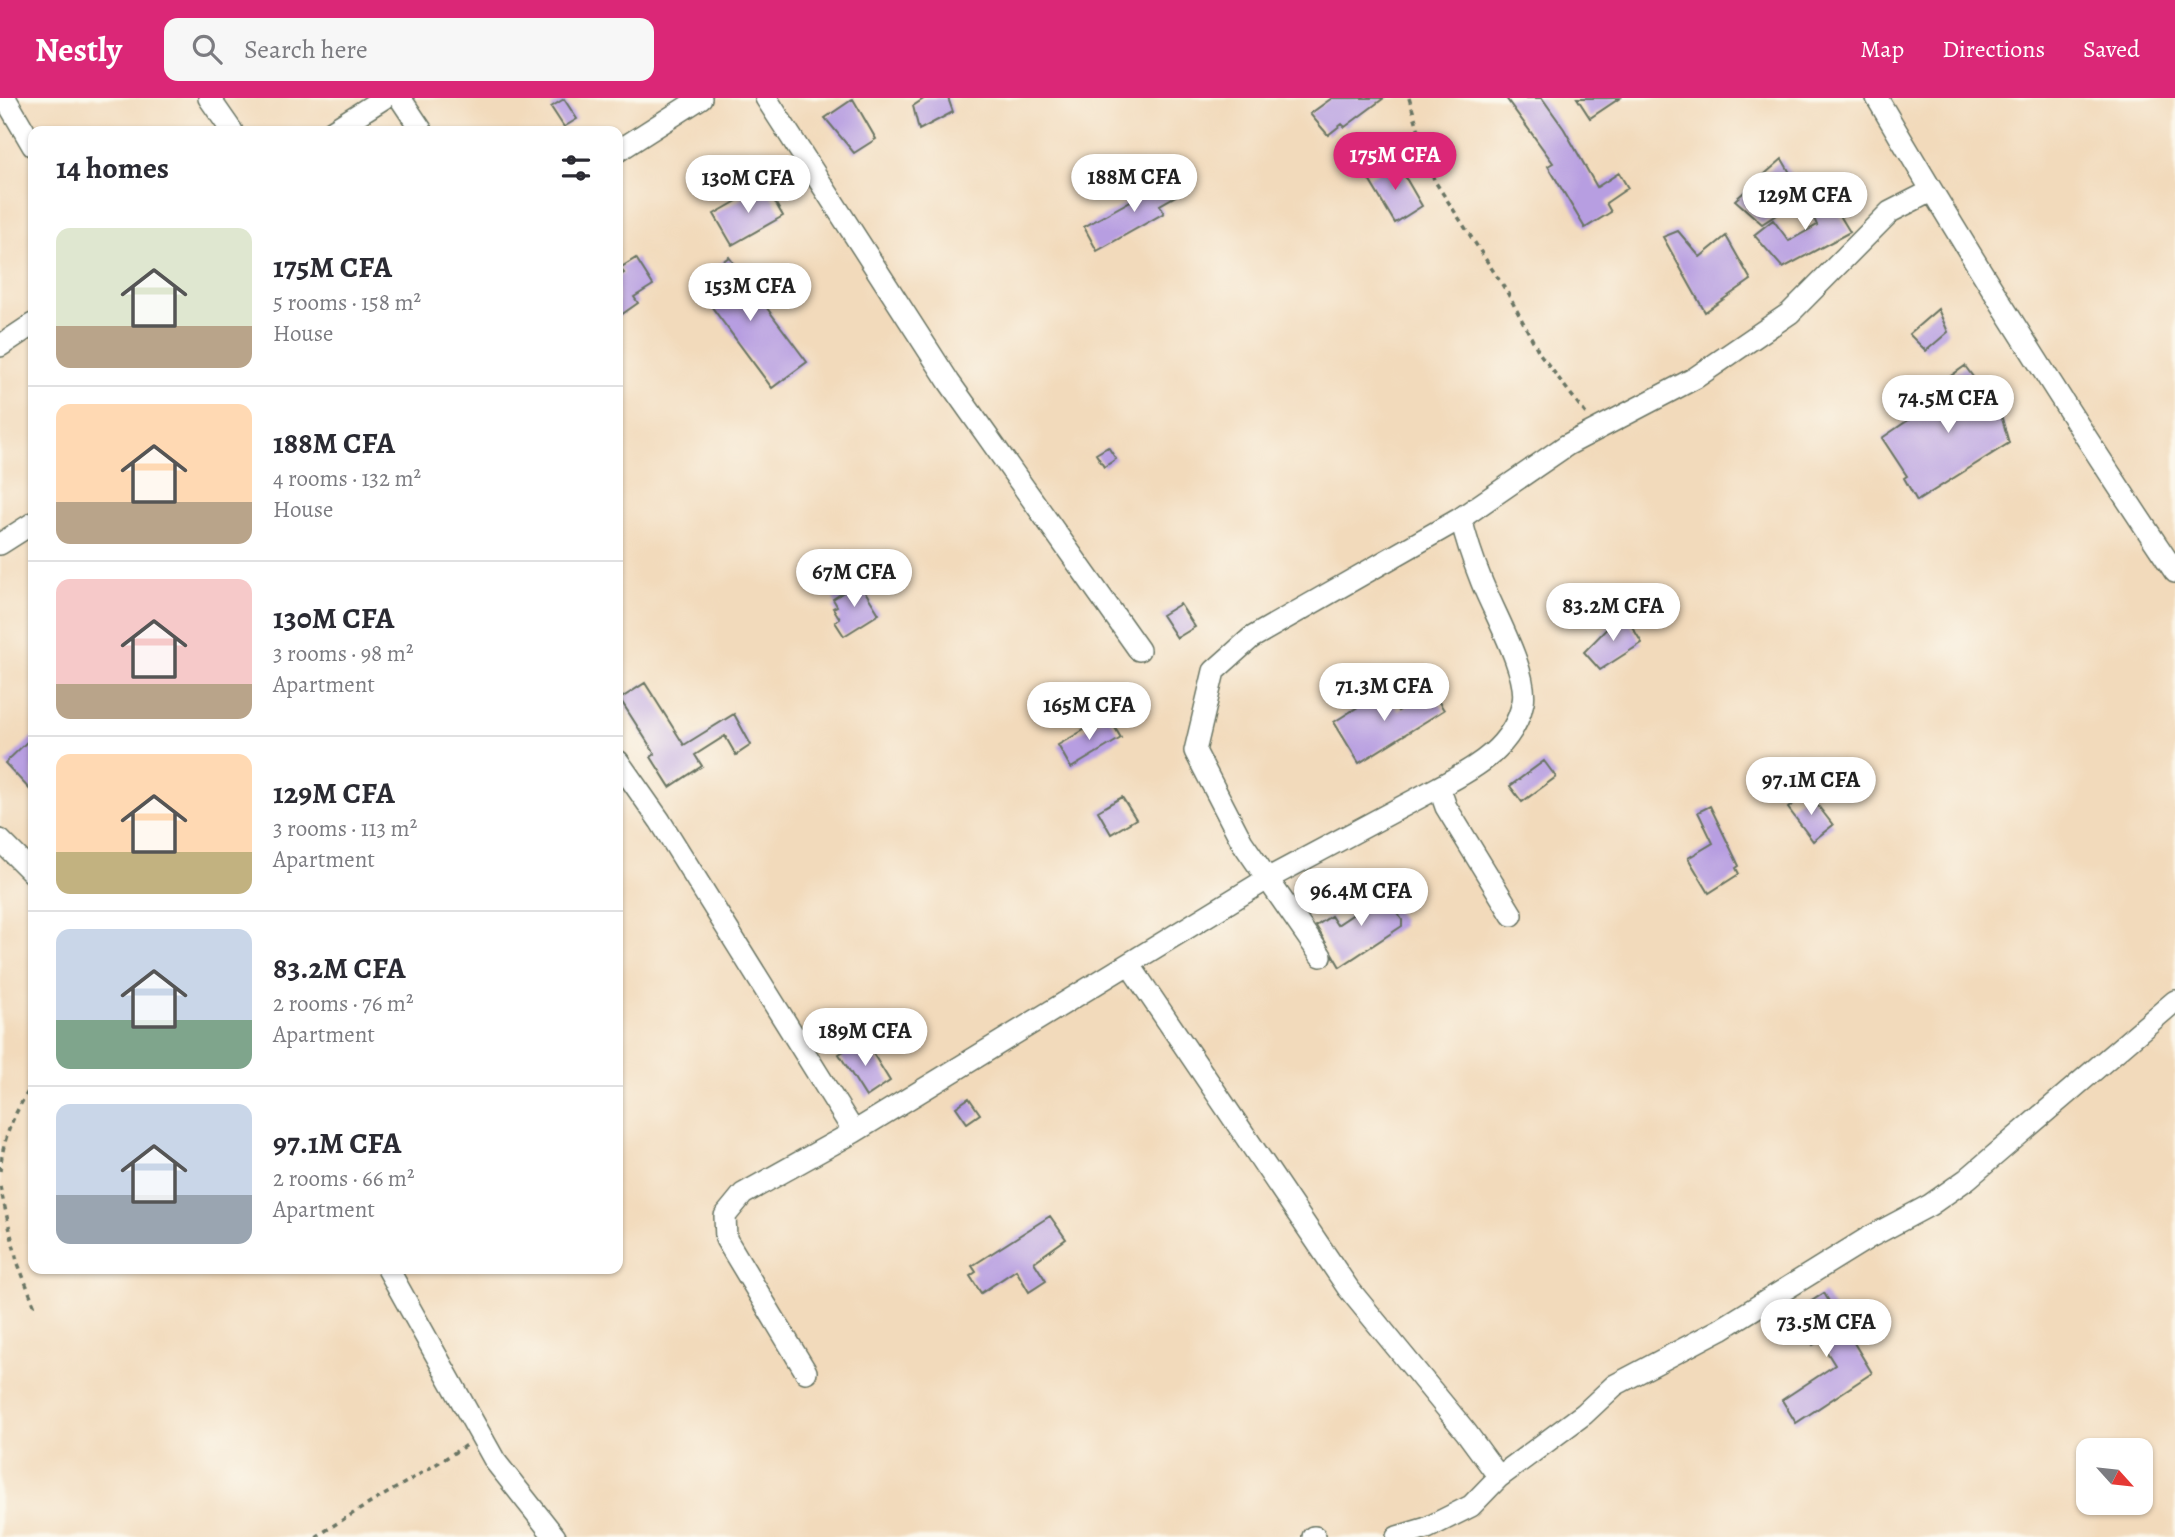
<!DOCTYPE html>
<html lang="en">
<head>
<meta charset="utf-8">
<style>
	:root { --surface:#fff; --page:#f7f7f7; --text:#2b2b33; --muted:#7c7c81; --line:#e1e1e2; --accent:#db2777 }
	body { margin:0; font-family:Alegreya,serif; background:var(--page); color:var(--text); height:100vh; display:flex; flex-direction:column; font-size:26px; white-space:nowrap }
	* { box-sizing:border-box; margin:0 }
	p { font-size:23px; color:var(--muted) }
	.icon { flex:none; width:38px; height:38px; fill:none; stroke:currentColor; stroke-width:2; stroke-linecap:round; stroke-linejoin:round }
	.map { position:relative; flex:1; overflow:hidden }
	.sheet { position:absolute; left:28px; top:28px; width:595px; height:1148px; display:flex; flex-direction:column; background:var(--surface); border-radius:14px; box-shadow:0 2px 5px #0004 }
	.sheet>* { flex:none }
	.needle { width:46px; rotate:117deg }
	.tools { position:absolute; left:2076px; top:1340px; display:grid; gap:14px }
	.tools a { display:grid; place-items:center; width:77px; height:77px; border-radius:14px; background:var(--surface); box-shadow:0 2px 5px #0004; font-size:35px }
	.price { position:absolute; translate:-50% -60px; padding:0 16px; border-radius:24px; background:#fff; color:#222; font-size:23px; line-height:46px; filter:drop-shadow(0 2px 4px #0008) }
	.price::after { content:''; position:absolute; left:50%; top:42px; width:21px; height:16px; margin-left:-10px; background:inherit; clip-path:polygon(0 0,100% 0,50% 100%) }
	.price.on { background:var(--accent); color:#fff }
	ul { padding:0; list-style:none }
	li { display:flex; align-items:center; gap:21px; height:175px; padding:0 28px }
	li+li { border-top:2px solid var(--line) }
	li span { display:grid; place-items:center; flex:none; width:196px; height:140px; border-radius:14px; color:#555 }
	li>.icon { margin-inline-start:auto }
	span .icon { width:84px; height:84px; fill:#fffc; stroke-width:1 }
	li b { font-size:30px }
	h2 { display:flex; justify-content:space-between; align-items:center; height:84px; padding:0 28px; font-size:30px }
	header { display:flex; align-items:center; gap:42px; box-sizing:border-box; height:98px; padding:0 35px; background:var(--accent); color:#fff }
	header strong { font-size:33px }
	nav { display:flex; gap:38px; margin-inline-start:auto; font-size:24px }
	.search { width:490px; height:63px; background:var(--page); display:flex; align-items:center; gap:18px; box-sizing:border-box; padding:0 24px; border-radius:14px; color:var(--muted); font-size:26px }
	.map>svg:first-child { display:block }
	.building { fill:#b79ee1 }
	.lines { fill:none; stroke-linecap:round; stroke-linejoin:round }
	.street-casing { stroke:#697463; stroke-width:24 }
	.path { stroke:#697463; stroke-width:3.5; stroke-dasharray:5 5; stroke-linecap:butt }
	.street { stroke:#fff; stroke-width:21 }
</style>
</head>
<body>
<header>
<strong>Nestly</strong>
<div class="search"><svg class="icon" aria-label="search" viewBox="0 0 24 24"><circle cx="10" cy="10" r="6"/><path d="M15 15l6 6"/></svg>Search here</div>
<nav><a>Map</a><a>Directions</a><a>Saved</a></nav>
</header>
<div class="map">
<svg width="2175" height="1439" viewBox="0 0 2175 1439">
	<rect width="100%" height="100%" fill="#fbf7ec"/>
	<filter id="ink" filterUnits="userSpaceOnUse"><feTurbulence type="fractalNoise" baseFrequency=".0143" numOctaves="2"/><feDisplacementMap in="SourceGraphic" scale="14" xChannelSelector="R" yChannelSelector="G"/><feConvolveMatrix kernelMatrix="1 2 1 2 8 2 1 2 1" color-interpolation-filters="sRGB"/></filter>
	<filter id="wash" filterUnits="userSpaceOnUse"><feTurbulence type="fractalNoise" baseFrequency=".00686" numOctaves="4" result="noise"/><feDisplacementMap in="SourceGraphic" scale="28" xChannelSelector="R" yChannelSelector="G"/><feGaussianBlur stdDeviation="1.57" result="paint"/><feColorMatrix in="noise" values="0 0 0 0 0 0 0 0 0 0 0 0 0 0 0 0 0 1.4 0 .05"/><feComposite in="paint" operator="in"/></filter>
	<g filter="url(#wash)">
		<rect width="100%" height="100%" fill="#f2dabb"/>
		<g id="blocks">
			<path class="building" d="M 925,0 L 948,0 L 953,14 L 919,32 L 913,8 Z
				M 1332,0 L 1384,0 L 1345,29 L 1342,26 L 1328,37 L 1310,16 Z
				M 1506,0 L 1542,0 L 1564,31 L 1597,89 L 1619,75 L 1628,90 L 1606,105 L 1611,114 L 1585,130 L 1548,68 L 1553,65 Z
				M 1577,0 L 1620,0 L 1590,20 Z
				M 564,1 L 577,21 L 564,29 L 551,9 Z
				M 853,1 L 876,41 L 854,55 L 825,20 Z
				M 1782,61 L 1804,99 L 1762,126 L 1735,102 Z
				M 1396,63 L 1422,108 L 1395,125 L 1368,80 Z
				M 1179,76 L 1188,91 L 1160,107 L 1164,115 L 1097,153 L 1084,129 Z
				M 765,87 L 783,118 L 732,147 L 714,116 Z
				M 1824,91 L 1850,134 L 1783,170 L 1754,137 L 1773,122 L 1789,143 L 1817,127 L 1804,99 Z
				M 1678,133 L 1700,159 L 1726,138 L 1751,182 L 1705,214 L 1663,139 Z
				M 729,159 L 807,264 L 772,290 L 694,185 Z
				M 636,160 L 653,187 L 634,199 L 638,205 L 618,219 L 618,179 L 624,175 L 620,170 Z
				M 1938,211 L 1948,234 L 1926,253 L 1909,236 Z
				M 1965,268 L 2001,317 L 2009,345 L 1917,403 L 1904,380 L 1907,378 L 1882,340 L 1945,297 L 1938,287 Z
				M 1108,349 L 1116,361 L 1104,369 L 1096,356 Z
				M 859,484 L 879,516 L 844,538 L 835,524 L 840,521 L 833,510 L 837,508 L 833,501 Z
				M 1180,506 L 1195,529 L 1177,540 L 1162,517 Z
				M 1623,514 L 1642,545 L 1600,572 L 1584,554 Z
				M 645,585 L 684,647 L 734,616 L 751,647 L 736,657 L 725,638 L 695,657 L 702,668 L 670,689 L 651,659 L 655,656 L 620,601 Z
				M 1385,592 L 1398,613 L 1431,592 L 1444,612 L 1359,665 L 1334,624 Z
				M 1108,618 L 1121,640 L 1071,670 L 1058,647 Z
				M 33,638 L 33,695 L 5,665 Z
				M 1544,663 L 1556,679 L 1522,704 L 1510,688 Z
				M 1808,695 L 1833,727 L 1813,743 L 1788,710 Z
				M 1122,699 L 1136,721 L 1111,736 L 1098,713 Z
				M 1710,708 L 1739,768 L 1736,770 L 1739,776 L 1709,795 L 1688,760 L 1713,745 L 1698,714 Z
				M 1381,790 L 1402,822 L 1402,828 L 1340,869 L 1316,828 L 1331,818 L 1337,827 L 1370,805 L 1366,800 Z
				M 864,941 L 890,983 L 866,999 L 839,956 Z
				M 969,1000 L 980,1016 L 967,1025 L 956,1009 Z
				M 1050,1118 L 1066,1141 L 1034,1164 L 1046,1183 L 1029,1194 L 1016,1172 L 981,1195 L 970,1178 L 976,1174 L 972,1168 Z
				M 1824,1195 L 1872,1275 L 1796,1325 L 1782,1302 L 1835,1267 L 1820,1243 L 1813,1247 L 1792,1216 Z"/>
		</g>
	</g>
	<g filter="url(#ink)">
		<use href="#blocks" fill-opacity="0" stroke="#697463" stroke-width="2"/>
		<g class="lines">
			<defs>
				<path id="street" d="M 5,0 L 33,48
					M 209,0 L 232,33
					M 400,0 L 422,33
					M 766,0 L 949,284 L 1139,552
					M 1877,0 C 1971,161 2071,319 2175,474
					M 332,33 L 384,0
					M 618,53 L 701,0
					M 0,248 L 33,226
					M 0,446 L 33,425
					M 618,663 L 660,723 L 854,1034
					M 0,742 L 33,775
					M 1512,817 L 1446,709 L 1439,689 C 1476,670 1514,648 1523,604 C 1529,575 1491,509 1481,482 C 1473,462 1466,441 1461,420 L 1567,347 L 1695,280 L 1790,215 L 1890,114 L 1931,93
					M 1321,858 L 1242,744 L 1195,653 L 1214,573 L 1251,540 L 1461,420
					M 1129,866 L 1348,1190 L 1466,1334 L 1499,1379
					M 388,1171 L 495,1363 L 555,1439
					M 806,1274 L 726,1141 L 725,1118 L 743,1096 L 854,1034 L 1267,781 L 1439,689
					M 1313,1439 L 1315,1439
					M 1397,1439 L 1427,1430 L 1471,1408 L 1499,1379 L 1584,1316 L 1615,1287 L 1721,1231 L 1868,1140 L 1930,1107 L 1967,1081 L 2175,903"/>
			</defs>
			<use href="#street" class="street-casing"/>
			<path class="path" d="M 1409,0 L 1434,82 L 1507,194 L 1540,256 L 1586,316
				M 0,1073 C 3,1039 14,1015 33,986
				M 0,1088 L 17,1163 L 35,1209
				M 316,1439 C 365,1406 417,1380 466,1347"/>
			<use href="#street" class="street"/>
		</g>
	</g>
</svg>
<div class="tools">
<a><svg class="needle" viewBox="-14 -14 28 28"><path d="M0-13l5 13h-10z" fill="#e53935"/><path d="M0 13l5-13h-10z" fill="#7c7c81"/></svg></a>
</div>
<b class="price on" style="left:1395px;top:94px">175M CFA</b>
<b class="price" style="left:1134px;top:116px">188M CFA</b>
<b class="price" style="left:748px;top:117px">130M CFA</b>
<b class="price" style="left:1805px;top:134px">129M CFA</b>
<b class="price" style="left:750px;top:225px">153M CFA</b>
<b class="price" style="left:1948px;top:337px">74.5M CFA</b>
<b class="price" style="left:854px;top:511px">67M CFA</b>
<b class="price" style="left:1613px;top:545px">83.2M CFA</b>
<b class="price" style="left:1384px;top:625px">71.3M CFA</b>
<b class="price" style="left:1089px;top:644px">165M CFA</b>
<b class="price" style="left:1811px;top:719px">97.1M CFA</b>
<b class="price" style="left:1361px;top:830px">96.4M CFA</b>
<b class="price" style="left:865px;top:970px">189M CFA</b>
<b class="price" style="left:1826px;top:1261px">73.5M CFA</b>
<section class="sheet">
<h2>14 homes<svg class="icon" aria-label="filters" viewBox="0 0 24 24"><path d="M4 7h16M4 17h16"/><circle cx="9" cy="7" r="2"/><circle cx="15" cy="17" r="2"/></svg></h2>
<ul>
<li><span style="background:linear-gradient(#dfe7d0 70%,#b9a48a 0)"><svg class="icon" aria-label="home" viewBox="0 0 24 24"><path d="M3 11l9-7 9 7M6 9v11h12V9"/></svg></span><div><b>175M CFA</b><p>5 rooms · 158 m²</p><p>House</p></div></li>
<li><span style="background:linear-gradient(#ffd9b3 70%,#b9a48a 0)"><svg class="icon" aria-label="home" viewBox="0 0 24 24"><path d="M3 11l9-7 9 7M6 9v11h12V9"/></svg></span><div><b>188M CFA</b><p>4 rooms · 132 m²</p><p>House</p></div></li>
<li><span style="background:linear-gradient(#f6c9c9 75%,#b9a48a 0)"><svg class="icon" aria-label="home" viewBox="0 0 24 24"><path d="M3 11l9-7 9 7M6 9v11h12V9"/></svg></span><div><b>130M CFA</b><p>3 rooms · 98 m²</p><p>Apartment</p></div></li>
<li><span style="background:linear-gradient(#ffd9b3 70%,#c2b280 0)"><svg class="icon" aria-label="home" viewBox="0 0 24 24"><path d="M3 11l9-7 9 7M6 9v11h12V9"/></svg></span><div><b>129M CFA</b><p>3 rooms · 113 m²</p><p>Apartment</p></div></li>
<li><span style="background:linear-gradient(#c9d6e8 65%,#7fa58c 0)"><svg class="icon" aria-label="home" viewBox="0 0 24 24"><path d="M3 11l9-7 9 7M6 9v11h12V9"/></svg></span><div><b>83.2M CFA</b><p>2 rooms · 76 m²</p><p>Apartment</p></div></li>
<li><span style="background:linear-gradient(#c9d6e8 65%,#9aa5b1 0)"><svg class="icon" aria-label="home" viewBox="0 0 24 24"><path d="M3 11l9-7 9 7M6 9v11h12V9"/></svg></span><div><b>97.1M CFA</b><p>2 rooms · 66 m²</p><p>Apartment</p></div></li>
</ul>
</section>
</div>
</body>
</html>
